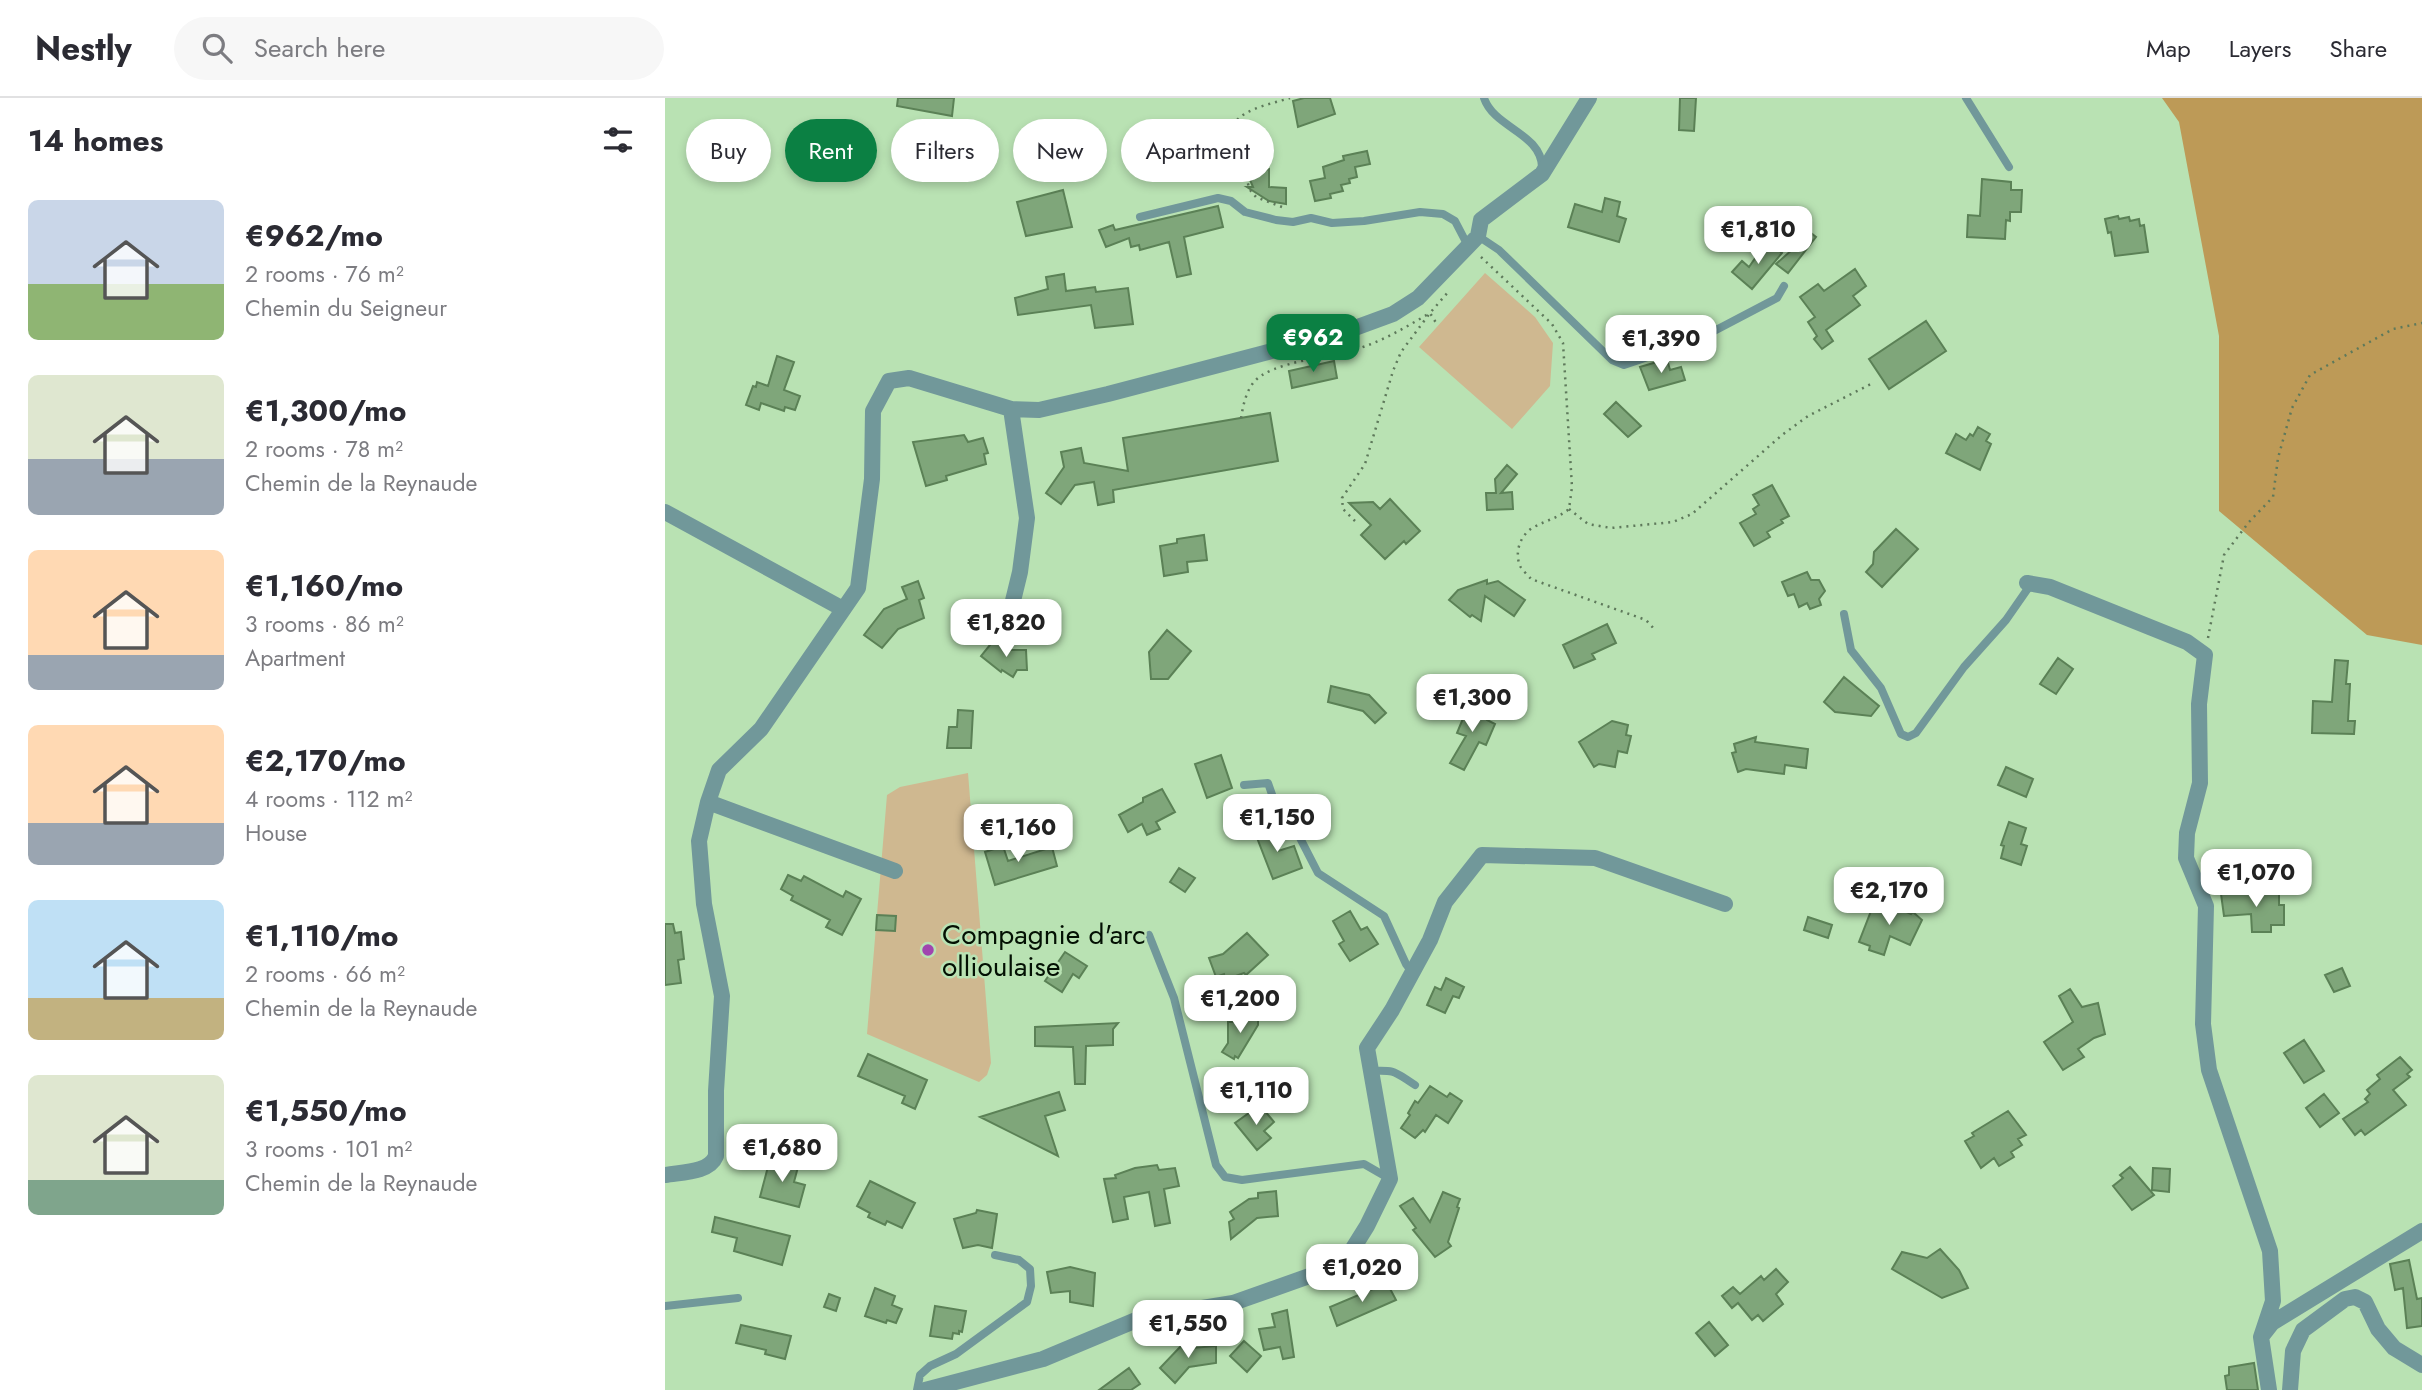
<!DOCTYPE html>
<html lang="en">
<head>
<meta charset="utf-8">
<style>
	:root { --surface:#fff; --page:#f7f7f7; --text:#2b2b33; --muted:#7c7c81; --line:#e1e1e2; --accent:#0b8043 }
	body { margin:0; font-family:Jost,sans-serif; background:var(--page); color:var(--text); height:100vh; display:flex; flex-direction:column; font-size:26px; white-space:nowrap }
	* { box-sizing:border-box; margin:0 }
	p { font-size:23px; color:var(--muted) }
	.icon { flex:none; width:38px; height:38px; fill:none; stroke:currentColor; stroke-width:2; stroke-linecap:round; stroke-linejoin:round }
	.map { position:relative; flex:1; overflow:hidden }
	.sheet { display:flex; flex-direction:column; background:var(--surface); width:665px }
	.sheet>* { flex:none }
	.top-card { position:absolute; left:21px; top:21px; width:665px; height:63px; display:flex; gap:14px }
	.price { position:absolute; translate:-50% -60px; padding:0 16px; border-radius:14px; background:#fff; color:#222; font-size:23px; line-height:46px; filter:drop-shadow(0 2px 4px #0008) }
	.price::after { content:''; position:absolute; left:50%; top:42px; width:21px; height:16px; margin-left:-10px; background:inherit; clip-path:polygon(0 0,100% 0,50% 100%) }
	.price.selected { background:var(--accent); color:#fff }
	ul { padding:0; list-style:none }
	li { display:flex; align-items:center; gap:21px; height:175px; padding:0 28px }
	li span { display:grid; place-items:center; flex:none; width:196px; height:140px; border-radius:10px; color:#555 }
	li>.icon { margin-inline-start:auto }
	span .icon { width:84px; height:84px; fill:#fffc; stroke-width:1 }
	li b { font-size:30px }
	h2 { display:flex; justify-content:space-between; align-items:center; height:84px; padding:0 28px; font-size:30px }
	.tag { padding:0 24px; border-radius:32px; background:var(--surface); box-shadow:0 4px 10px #0003; font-size:24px; line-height:63px }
	.tag.selected { background:var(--accent); color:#fff }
	header { display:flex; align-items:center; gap:42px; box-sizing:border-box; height:98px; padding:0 35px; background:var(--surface); border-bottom:2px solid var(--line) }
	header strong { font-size:33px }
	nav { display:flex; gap:38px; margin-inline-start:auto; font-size:24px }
	.search { width:490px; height:63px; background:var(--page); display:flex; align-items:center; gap:18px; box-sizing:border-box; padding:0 24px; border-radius:38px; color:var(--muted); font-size:26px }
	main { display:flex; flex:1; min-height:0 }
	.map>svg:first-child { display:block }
	.green { fill:#cfb890 }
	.forest { fill:#bd9a57 }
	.building { fill:#7fa67a; stroke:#5b8156; stroke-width:2 }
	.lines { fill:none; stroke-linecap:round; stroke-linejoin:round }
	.path { stroke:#5e795b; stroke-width:2.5; stroke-dasharray:2 5; stroke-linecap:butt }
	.lane { stroke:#71989a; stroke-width:8 }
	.street { stroke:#71989a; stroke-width:16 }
	.poi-dot { fill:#a045af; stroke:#b9e2b3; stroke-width:2.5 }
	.labels { text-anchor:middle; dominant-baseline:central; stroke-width:5; stroke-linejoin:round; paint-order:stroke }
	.poi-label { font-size:28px; fill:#031003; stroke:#b9e2b3; text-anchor:start }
</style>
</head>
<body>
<header>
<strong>Nestly</strong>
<div class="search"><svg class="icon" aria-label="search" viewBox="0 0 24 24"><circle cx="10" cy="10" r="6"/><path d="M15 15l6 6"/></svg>Search here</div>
<nav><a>Map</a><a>Layers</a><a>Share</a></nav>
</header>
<main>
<section class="sheet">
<h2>14 homes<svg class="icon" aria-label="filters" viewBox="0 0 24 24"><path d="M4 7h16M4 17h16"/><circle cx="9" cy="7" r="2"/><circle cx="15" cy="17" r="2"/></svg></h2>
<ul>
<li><span style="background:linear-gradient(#c9d6e8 60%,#8fb573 0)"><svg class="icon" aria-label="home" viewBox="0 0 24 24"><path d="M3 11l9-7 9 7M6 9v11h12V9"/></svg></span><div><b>€962/mo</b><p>2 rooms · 76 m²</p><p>Chemin du Seigneur</p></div></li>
<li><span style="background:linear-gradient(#dfe7d0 60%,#9aa5b1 0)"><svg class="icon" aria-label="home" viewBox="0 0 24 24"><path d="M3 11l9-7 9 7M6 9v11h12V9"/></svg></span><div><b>€1,300/mo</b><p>2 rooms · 78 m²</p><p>Chemin de la Reynaude</p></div></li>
<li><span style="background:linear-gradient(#ffd9b3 75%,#9aa5b1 0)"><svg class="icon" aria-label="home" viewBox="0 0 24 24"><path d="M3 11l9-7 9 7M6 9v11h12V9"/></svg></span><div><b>€1,160/mo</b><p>3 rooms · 86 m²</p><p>Apartment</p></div></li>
<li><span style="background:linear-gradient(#ffd9b3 70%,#9aa5b1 0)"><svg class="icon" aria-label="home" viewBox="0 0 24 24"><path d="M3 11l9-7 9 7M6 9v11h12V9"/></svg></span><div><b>€2,170/mo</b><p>4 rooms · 112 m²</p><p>House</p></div></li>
<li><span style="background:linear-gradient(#bfe0f5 70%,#c2b280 0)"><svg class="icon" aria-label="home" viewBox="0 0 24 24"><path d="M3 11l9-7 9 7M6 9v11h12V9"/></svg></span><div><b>€1,110/mo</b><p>2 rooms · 66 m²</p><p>Chemin de la Reynaude</p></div></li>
<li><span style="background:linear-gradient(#dfe7d0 75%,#7fa58c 0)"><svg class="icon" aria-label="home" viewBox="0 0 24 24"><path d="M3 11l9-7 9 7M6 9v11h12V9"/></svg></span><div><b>€1,550/mo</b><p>3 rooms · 101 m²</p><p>Chemin de la Reynaude</p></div></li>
</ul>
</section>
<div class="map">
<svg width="1757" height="1292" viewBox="0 0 1757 1292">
	<rect width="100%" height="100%" fill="#b9e2b3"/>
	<path class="green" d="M 538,30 L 552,65 L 506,83 L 492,48 Z
		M 820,175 L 870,219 L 888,245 L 885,288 L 847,331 L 754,249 Z
		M 303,675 L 326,965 L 322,977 L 314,984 L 202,936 L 222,697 L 235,689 Z"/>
	<path class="forest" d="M 1497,0 L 1757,0 L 1757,547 L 1702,537 L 1554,413 L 1554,238 L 1514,24 Z"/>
	<path class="building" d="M 233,0 L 289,0 L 287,18 L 232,8 Z
		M 639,0 L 665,0 L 670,16 L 633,29 L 628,3 Z
		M 1015,0 L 1031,0 L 1029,33 L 1014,32 Z
		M 702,53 L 705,66 L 690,69 L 692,79 L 684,81 L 685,85 L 676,87 L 678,93 L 665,96 L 666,100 L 650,103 L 645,83 L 660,80 L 658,69 L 679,62 L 678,58 Z
		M 604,71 L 604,89 L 621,90 L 621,106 L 604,103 L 582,89 L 588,89 L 583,77 Z
		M 1317,81 L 1346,84 L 1346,92 L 1357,92 L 1356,114 L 1345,114 L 1345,123 L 1341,122 L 1340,141 L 1302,139 L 1303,117 L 1315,118 Z
		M 398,92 L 407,129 L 361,138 L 352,104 Z
		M 940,100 L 955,104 L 952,118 L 961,121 L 954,144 L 903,129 L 910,106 L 937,114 Z
		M 553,108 L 558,129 L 519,139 L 526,176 L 512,179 L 504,144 L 475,152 L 474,147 L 466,149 L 464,140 L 441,149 L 434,132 L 448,127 L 450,132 Z
		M 1453,118 L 1454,121 L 1464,119 L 1465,123 L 1474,121 L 1475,128 L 1479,127 L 1483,154 L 1450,158 L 1446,134 L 1443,135 L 1440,121 Z
		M 1146,135 L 1151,139 L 1123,175 L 1111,166 Z
		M 1102,143 L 1117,155 L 1087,191 L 1067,174 L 1077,163 L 1084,169 Z
		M 1190,171 L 1201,188 L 1188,198 L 1195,207 L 1161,232 L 1168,243 L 1157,251 L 1149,241 L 1152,238 L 1143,224 L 1150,219 L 1135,199 L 1153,186 L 1159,193 Z
		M 399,176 L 401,193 L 430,189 L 431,194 L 463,190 L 468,226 L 430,230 L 426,207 L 353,217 L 350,200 L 383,191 L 381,179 Z
		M 1261,223 L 1281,253 L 1224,291 L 1204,261 Z
		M 112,258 L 129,264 L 119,292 L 135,298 L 130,312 L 120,309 L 119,313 L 96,305 L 94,312 L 81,307 L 88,288 L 91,289 L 92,284 L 103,288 Z
		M 1002,261 L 1005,272 L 1016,269 L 1020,282 L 984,292 L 975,269 Z
		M 669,263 L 672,280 L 627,290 L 624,273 Z
		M 951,304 L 976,328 L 963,339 L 939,316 Z
		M 605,315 L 613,363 L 448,392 L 449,404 L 433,407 L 429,384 L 410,387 L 396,406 L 381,395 L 399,369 L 396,354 L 416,350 L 419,365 L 463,373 L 458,340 Z
		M 1313,329 L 1325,336 L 1321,343 L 1326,346 L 1315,372 L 1281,355 L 1291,336 L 1301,342 L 1305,336 L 1308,338 Z
		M 299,337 L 303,344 L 318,340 L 323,355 L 319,356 L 321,366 L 281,378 L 282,382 L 261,388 L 248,344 Z
		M 842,367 L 852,376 L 836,395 L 847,394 L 848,411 L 822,412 L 821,395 L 831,395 L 830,381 Z
		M 1107,387 L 1124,418 L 1116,422 L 1118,425 L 1102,434 L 1105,439 L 1089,448 L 1075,425 L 1091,416 L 1088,411 L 1094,407 L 1088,397 Z
		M 725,401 L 755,433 L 741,446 L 739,443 L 720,461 L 696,437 L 706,427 L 684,405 L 708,404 L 715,411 Z
		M 1231,431 L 1253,451 L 1217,489 L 1201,474 L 1208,466 L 1209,454 Z
		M 539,437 L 542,462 L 522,464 L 523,474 L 499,478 L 495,448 L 512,445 L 512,441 Z
		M 1142,474 L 1146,482 L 1154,482 L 1160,493 L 1154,501 L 1156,507 L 1145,511 L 1142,505 L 1134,509 L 1129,496 L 1123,498 L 1117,484 Z
		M 822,482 L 822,486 L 833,483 L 860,502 L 849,518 L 820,498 L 816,523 L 807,517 L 805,519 L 784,502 L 793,492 Z
		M 253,483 L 259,500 L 254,502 L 259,520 L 233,531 L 217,550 L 199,537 L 219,511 L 242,501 L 237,489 Z
		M 942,526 L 951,545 L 927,556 L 930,561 L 909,570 L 898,547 Z
		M 502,532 L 526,553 L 503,581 L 486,581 L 484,554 Z
		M 329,542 L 342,552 L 361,552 L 362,572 L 352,572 L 348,579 L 337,572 L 336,574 L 316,558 Z
		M 1393,560 L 1408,571 L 1391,596 L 1375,586 Z
		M 1670,562 L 1683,563 L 1681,586 L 1685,586 L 1683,623 L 1690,623 L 1689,636 L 1647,635 L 1648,603 L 1667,604 Z
		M 1179,579 L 1214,608 L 1206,618 L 1170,614 L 1159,604 Z
		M 666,588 L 704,597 L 721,615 L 710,625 L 698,613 L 663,604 Z
		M 804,606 L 825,614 L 822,622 L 830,626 L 821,647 L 814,644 L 799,672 L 785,665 L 801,638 L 792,635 Z
		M 293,612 L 308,613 L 306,650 L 282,650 L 284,629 L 292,629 Z
		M 947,623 L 963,627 L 961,637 L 966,638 L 962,655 L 953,653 L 950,669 L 934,666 L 929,669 L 914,644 Z
		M 1091,639 L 1090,644 L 1143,651 L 1141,670 L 1120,667 L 1119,676 L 1081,671 L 1073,674 L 1067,655 L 1071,654 L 1069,646 Z
		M 556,657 L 567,690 L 542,700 L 530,666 Z
		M 1341,669 L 1368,681 L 1361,699 L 1333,687 Z
		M 497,691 L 510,714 L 491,724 L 495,731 L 482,737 L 477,726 L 463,734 L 454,717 L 478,704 L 478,700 Z
		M 1344,724 L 1361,730 L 1356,746 L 1362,748 L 1356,767 L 1336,760 L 1339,748 L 1336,747 Z
		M 603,726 L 613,753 L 629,748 L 637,770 L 608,781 L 589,732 Z
		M 338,748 L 343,763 L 387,749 L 392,768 L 330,787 L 320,754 Z
		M 514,770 L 530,780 L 520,794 L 505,784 Z
		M 123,777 L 136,783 L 139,778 L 178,799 L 181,793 L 196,801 L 177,837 L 161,829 L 165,822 L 126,802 L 128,798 L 116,791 Z
		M 1614,794 L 1614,807 L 1619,807 L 1619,827 L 1606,827 L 1606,834 L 1587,834 L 1586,816 L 1559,818 L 1556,796 Z
		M 1217,803 L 1246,816 L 1248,814 L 1257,822 L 1245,847 L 1225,838 L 1219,857 L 1204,852 L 1205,848 L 1194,844 L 1208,808 L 1214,811 Z
		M 685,813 L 696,832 L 702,829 L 713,846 L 685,863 L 674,846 L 679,843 L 668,823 Z
		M 212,817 L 231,818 L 230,833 L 211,832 Z
		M 1143,819 L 1167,827 L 1163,840 L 1139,832 Z
		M 0,826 L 8,826 L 10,835 L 16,834 L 19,861 L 13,862 L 16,885 L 0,887 Z
		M 582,835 L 603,857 L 581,877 L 579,875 L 560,882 L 559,876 L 551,879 L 544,860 L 558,856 Z
		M 400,854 L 422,868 L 414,880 L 408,876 L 397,894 L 380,883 Z
		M 1677,870 L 1685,888 L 1669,894 L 1660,877 Z
		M 781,880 L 799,889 L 794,900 L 788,898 L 780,915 L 762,907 L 770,889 L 776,892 Z
		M 1405,891 L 1417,909 L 1433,905 L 1440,936 L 1429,940 L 1413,951 L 1419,959 L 1398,972 L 1379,944 L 1408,924 L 1394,898 Z
		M 593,918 L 593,927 L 573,960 L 570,958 L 569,961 L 557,954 L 563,945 L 563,924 L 574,924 L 574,919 Z
		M 453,925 L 448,931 L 448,947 L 421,948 L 420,986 L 410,986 L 408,949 L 370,948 L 370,929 Z
		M 1639,942 L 1659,973 L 1639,985 L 1619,955 Z
		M 203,956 L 262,982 L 250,1011 L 237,1005 L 240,998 L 193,978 Z
		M 1735,959 L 1747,972 L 1742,976 L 1745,979 L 1728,992 L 1741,1007 L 1700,1037 L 1696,1032 L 1690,1037 L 1678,1021 L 1703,1004 L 1700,1001 L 1705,996 L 1702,992 L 1715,981 L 1712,977 Z
		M 765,988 L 782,999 L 785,995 L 797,1003 L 783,1025 L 771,1017 L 760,1034 L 758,1032 L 750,1040 L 736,1030 L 745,1017 L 743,1015 L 750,1003 L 753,1005 Z
		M 394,994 L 400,1012 L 380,1018 L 393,1058 L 315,1019 Z
		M 1659,996 L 1674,1015 L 1655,1029 L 1641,1010 Z
		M 595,1007 L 609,1024 L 599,1033 L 606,1040 L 592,1052 L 570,1025 Z
		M 1343,1013 L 1361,1037 L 1353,1041 L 1357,1047 L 1346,1054 L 1349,1059 L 1334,1068 L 1329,1060 L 1316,1070 L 1300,1043 L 1309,1038 L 1307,1035 Z
		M 105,1061 L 133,1069 L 129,1084 L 140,1087 L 134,1109 L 95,1099 Z
		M 492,1067 L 494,1072 L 510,1070 L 514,1088 L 499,1091 L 505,1125 L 490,1128 L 484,1094 L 459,1099 L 463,1121 L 448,1124 L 439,1081 L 451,1080 L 450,1077 L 470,1070 Z
		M 1465,1069 L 1489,1097 L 1467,1112 L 1448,1088 L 1458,1080 L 1455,1077 Z
		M 1488,1070 L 1505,1071 L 1504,1094 L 1487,1092 Z
		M 205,1083 L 250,1105 L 237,1130 L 222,1123 L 220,1127 L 203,1119 L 205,1115 L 192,1108 Z
		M 611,1093 L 613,1118 L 592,1120 L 566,1141 L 564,1124 L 569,1121 L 565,1114 L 584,1101 L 593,1100 L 593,1095 Z
		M 778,1094 L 795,1101 L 792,1109 L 794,1110 L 783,1144 L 786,1148 L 770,1159 L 748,1132 L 751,1130 L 735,1108 L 748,1100 L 765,1124 Z
		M 312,1112 L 332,1116 L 327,1150 L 313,1147 L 298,1150 L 289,1121 L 311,1115 Z
		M 50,1119 L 125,1138 L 117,1167 L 69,1153 L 72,1140 L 47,1134 Z
		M 1275,1151 L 1294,1172 L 1303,1190 L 1277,1200 L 1227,1171 L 1237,1154 L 1262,1160 Z
		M 1744,1162 L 1752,1201 L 1757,1200 L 1757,1228 L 1742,1230 L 1738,1190 L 1730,1192 L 1725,1166 Z
		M 405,1169 L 430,1175 L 428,1208 L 405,1204 L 405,1193 L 386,1195 L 382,1174 Z
		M 1111,1171 L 1123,1184 L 1111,1196 L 1118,1206 L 1098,1223 L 1093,1217 L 1087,1222 L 1073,1205 L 1067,1210 L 1057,1198 L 1068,1189 L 1075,1196 L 1096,1178 L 1099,1182 Z
		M 722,1185 L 731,1202 L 672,1228 L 665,1209 Z
		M 210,1190 L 230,1198 L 227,1207 L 237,1211 L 231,1225 L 222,1222 L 221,1225 L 200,1218 Z
		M 164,1196 L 175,1200 L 171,1213 L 159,1209 Z
		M 270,1208 L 301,1213 L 297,1234 L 294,1233 L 294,1236 L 288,1235 L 287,1241 L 265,1238 Z
		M 622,1212 L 629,1259 L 618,1261 L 615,1249 L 599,1252 L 594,1231 L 610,1229 L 607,1216 Z
		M 1044,1224 L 1063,1247 L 1050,1258 L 1031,1235 Z
		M 76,1227 L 126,1238 L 120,1261 L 100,1256 L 101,1252 L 71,1245 Z
		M 579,1243 L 596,1258 L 582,1274 L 565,1258 Z
		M 527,1246 L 527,1250 L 551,1248 L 551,1265 L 524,1269 L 510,1285 L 495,1270 L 516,1248 Z
		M 1589,1265 L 1593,1292 L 1562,1292 L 1560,1278 L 1564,1277 L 1564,1269 Z
		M 464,1270 L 475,1286 L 466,1292 L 434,1292 Z"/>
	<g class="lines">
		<path class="path" d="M 617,109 L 591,99 L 585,92 L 566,34 C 569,12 606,6 625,0
			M 816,159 L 887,226 L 898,245 L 907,389 L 904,411 C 893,420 882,422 869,429 C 856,436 849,453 855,468 C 857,472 863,477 866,481 L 981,522 L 991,533
			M 576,320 C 578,308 581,293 589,284 C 605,264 666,259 692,251 C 718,243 741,229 765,215 L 773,228
			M 904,411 L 923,426 L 946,430 L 1008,424 L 1027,416 L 1117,337 L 1143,318 L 1206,286
			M 690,423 L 678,411 L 677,400 L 700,366 L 728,273 L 736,254 L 765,215 L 784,193
			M 1543,540 L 1559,457 L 1584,424 L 1608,399 L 1613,360 L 1627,310 L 1645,277 L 1728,231 L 1757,225"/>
		<path class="lane" d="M 819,0 C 829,30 876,35 877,69
			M 1301,0 L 1344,69
			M 475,119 L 553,100 L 566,103 L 580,114 L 611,122 L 628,124 L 646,120 L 667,125 L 699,123 L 755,114 L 778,116 L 790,123 L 802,146
			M 813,138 L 834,152 L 947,262 L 959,267 L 1030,243 L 1112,200 L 1119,188
			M 1179,516 L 1186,552 L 1216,590 L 1236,636 L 1243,639 L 1251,635 L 1299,569 L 1341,522 L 1366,486
			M 579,687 L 603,685 L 617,725 L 634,738 L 653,775 L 719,818 L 741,866 L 747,874
			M 484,837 L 509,900 L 551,1067 L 560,1079 L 577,1082 L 699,1066 L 725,1081
			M 706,973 C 732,972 728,973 750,987
			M 0,1208 L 73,1200
			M 252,1292 L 255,1277 L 265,1268 L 291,1256 L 362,1204 L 366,1188 L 365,1171 L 354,1162 L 330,1157"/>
		<path class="street" d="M 0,414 L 178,511
			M 1362,485 L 1385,489 L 1522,544 L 1540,557 L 1534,606 L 1535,685 L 1522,735 L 1521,760 L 1541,808 L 1538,926 L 1544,972 L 1605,1153 L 1608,1203 L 1596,1239
			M 346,511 L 355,474 L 362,420 L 346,311
			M 43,704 L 230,773
			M 0,1077 C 17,1074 44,1075 51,1058 L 51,993 L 57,898 L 39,806 L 34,743 L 43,704 L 54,672 L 96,631 L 193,490 L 207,381 L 208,313 L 224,283 L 244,280 L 346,311 L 374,312 L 443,296 L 679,234 L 728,216 L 753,200 L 813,138 L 816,122 L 877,76 L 924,0
			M 260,1292 L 378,1261 L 476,1220 L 568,1205 L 650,1176 L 682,1160 L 702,1128 L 725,1081 L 702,950 L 727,912 L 765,842 L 780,804 L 817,757 L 930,760 L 1060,806
			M 1604,1292 L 1596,1239 L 1607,1225 L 1757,1133
			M 1625,1292 L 1628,1253 L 1638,1232 L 1680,1201 L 1690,1199 L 1700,1204 L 1713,1231 L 1729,1250 L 1757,1267"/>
	</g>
	<circle class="poi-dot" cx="263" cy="852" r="7"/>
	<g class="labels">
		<g class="poi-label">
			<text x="277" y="836">Compagnie d'arc<tspan x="277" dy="32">ollioulaise</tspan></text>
		</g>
	</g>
</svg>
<b class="price" style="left:1093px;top:168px">€1,810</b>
<b class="price selected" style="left:648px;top:276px">€962</b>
<b class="price" style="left:996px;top:277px">€1,390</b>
<b class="price" style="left:341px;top:561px">€1,820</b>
<b class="price" style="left:807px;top:636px">€1,300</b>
<b class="price" style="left:612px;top:756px">€1,150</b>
<b class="price" style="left:353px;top:766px">€1,160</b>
<b class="price" style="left:1591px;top:811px">€1,070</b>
<b class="price" style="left:1224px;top:829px">€2,170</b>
<b class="price" style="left:575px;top:937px">€1,200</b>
<b class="price" style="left:591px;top:1029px">€1,110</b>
<b class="price" style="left:117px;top:1086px">€1,680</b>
<b class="price" style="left:697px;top:1206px">€1,020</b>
<b class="price" style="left:523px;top:1262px">€1,550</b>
<div class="top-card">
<a class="tag">Buy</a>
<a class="tag selected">Rent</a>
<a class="tag">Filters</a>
<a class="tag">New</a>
<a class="tag">Apartment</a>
</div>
</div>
</main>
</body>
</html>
